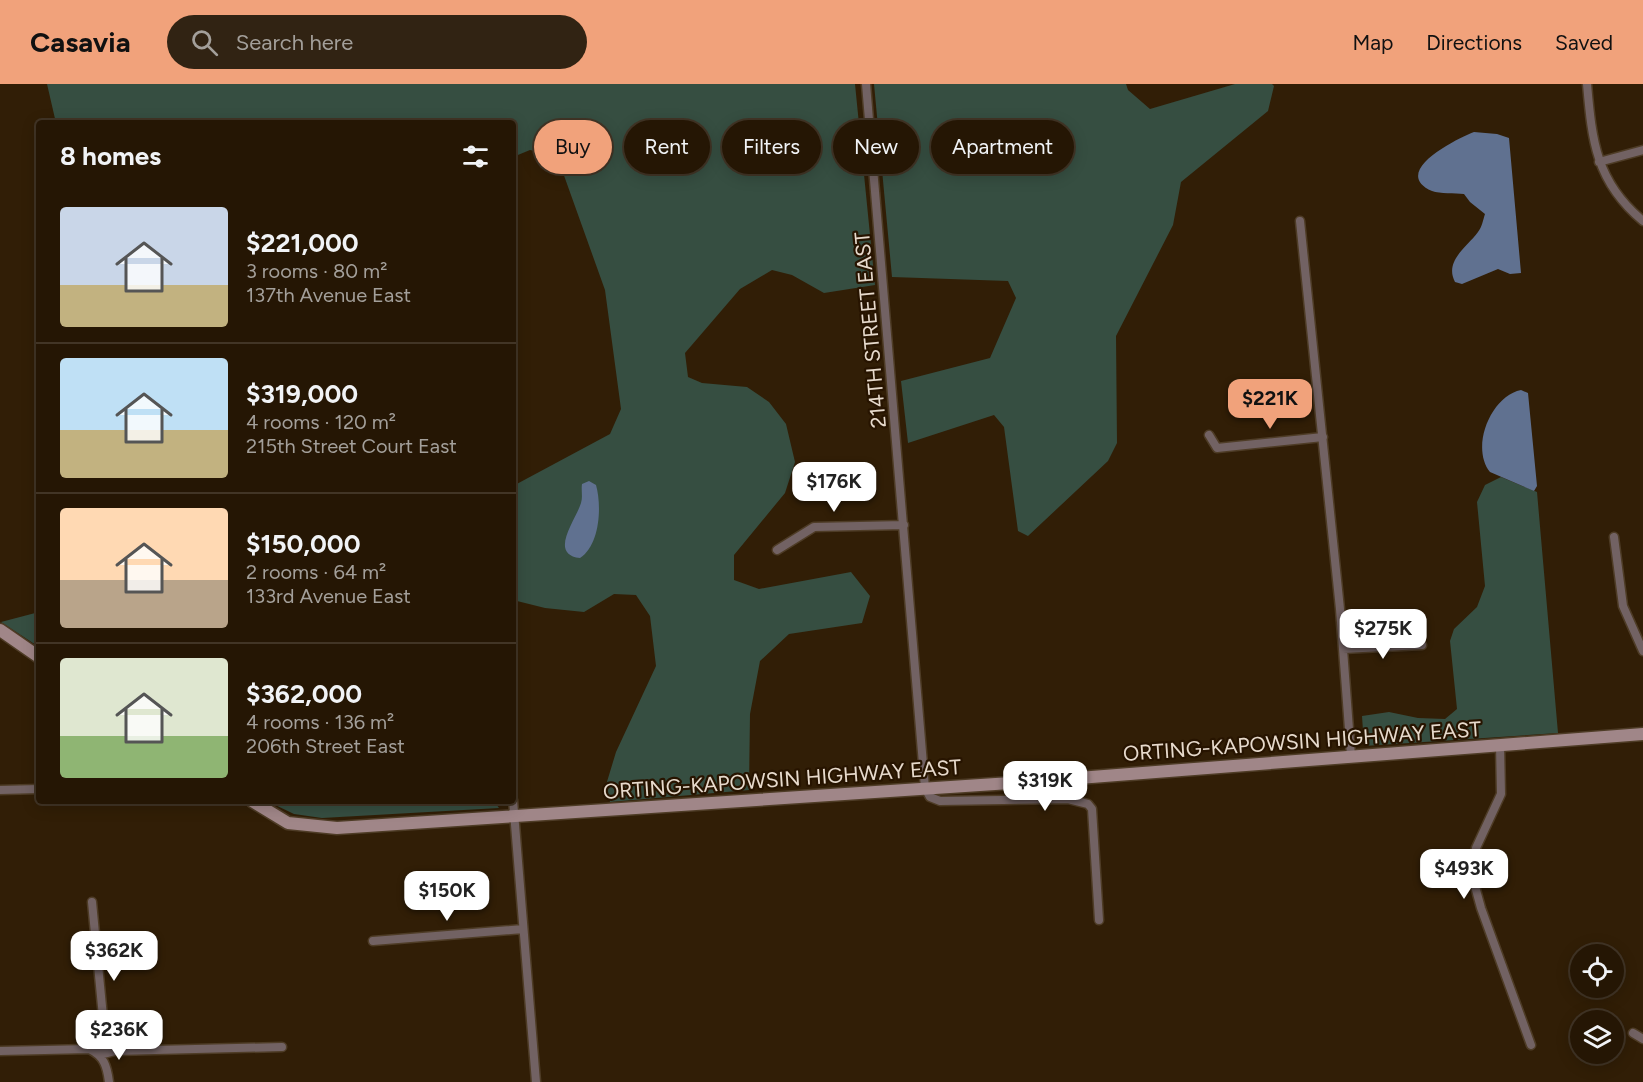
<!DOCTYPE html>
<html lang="en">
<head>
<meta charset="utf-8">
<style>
	:root { --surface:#251604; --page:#312313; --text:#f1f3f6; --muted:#a39f9a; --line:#423526; --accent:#f1a27b }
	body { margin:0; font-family:Figtree,sans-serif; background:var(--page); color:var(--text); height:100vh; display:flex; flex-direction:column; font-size:22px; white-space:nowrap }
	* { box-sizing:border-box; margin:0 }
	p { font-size:20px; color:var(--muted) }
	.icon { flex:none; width:33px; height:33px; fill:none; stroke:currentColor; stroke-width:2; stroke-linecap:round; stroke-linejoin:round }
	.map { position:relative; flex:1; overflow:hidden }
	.drawer { position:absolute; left:36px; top:36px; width:480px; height:684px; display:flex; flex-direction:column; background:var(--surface); border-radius:6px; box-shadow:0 3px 15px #0003,0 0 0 2px var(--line) }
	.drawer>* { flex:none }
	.top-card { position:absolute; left:534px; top:36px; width:570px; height:54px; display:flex; gap:12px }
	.fabs { position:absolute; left:1570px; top:860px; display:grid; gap:12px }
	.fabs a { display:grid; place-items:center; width:54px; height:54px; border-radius:50%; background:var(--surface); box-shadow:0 3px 15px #0003,0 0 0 2px var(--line); font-size:30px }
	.price { position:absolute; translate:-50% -51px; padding:0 14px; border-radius:12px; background:#fff; color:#222; font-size:20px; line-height:39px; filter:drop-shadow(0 2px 3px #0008) }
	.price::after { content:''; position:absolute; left:50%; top:36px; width:18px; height:14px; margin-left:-9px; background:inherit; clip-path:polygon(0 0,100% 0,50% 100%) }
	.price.current { background:var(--accent); color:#111 }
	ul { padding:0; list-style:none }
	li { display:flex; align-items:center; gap:18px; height:150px; padding:0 24px }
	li+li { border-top:2px solid var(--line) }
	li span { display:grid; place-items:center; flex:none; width:168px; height:120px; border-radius:6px; color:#555 }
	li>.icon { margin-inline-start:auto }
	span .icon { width:72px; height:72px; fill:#fffc; stroke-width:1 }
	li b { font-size:26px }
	h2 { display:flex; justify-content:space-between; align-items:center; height:72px; padding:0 24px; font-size:26px }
	.pill { padding:0 21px; border-radius:27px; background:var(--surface); box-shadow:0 3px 15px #0003,0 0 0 2px var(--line); font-size:21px; line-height:54px }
	.pill.current { background:var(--accent); color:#111 }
	header { display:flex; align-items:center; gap:36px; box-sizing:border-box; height:84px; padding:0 30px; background:var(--accent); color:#111 }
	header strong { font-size:28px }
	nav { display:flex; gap:33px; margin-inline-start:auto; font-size:21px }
	.search { width:420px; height:54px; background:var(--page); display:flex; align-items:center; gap:15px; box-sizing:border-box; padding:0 21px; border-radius:33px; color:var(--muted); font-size:22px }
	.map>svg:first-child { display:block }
	.green { fill:#364e41 }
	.water { fill:#607190 }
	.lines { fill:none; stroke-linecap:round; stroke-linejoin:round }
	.minor-casing { stroke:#4e3c26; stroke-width:11 }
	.secondary-casing { stroke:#4e3c26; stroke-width:15 }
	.minor { stroke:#726263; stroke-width:8 }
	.secondary { stroke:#a08688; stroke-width:12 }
	.labels { text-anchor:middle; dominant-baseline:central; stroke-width:4.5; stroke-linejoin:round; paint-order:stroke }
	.street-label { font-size:21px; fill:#e7dacc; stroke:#271400 }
</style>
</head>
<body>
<header>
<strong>Casavia</strong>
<div class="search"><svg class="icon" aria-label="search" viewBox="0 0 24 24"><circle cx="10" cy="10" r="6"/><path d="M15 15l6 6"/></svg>Search here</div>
<nav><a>Map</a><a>Directions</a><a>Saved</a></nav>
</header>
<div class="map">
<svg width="1643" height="998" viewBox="0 0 1643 998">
	<rect width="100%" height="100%" fill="#311e06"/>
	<path class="green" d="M 47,0 L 855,0 L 875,201 L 824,209 L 792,191 L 772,186 L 740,205 L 685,269 L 688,293 L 702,299 L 747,303 L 769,318 L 786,340 L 795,378 L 785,409 L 734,471 L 734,496 L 759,505 L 851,488 L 870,512 L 862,539 L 789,550 L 760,577 L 750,630 L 749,706 L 610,718 L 606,701 L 616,668 L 656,582 L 650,532 L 636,511 L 614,510 L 584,528 L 545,524 L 513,516 L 513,402 L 610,350 L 621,325 L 605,206 L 557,72 L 530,66 L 513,73 L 513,39 L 56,39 Z
		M 874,0 L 1126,0 L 1128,6 L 1150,25 L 1235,0 L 1272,0 L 1274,2 L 1268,27 L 1181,98 L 1173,141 L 1116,252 L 1117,359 L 1108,377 L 1028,452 L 1018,447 L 1004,343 L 994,331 L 908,359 L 901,297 L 990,274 L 1016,214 L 1008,197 L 892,193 Z
		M 1501,393 L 1537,408 L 1558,649 L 1364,662 L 1362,632 L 1389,628 L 1418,634 L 1445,635 L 1457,625 L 1450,557 L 1454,545 L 1477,523 L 1485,502 L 1477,418 L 1485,401 Z
		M 39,528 L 39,563 L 1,538 Z
		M 267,717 L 494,717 L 499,724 L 322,734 L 294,730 Z"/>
	<path class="water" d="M 1474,48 L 1497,50 L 1509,54 L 1521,189 L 1510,190 L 1498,185 L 1462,200 L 1455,198 C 1444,177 1467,163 1478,148 C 1482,143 1483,136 1485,130 L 1470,118 L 1464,110 C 1455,109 1440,110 1432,107 C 1389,88 1458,54 1474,48 Z
		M 1521,306 L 1528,309 L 1537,402 L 1534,407 L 1490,388 C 1470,363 1491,312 1521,306 Z
		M 589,397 L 596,401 C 602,422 600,461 580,474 C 548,470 576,436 581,419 C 583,413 581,407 582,400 Z"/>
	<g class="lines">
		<defs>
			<path id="minor" d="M 866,0 L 925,704 L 930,713 L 940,717 L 1068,715 L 1088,720 L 1092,725 L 1099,836
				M 1587,0 C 1592,57 1596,98 1643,137
				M 1599,78 L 1643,66
				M 1300,137 L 1340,525 L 1351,672
				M 1209,351 L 1217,364 L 1323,353
				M 1614,453 L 1623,522 L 1643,567
				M 777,466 L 814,443 L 904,441
				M 1343,565 L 1422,561
				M 1500,661 L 1501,710 L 1476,764 L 1473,795 L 1481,824 L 1531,961
				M 0,706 L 39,705
				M 513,716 L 536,998
				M 92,818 L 105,954 L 99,971
				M 373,857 L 523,845
				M 1633,949 L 1643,955
				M 0,967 L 89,965 C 104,972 107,982 109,998
				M 99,971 L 115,967 L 282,963"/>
			<path id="secondary" d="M 0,546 L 39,573
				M 252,717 L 288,739 L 337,744 L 1040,697 L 1643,650"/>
		</defs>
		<use href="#minor" class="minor-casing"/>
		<use href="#secondary" class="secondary-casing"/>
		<use href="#minor" class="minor"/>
		<use href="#secondary" class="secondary"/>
	</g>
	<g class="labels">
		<g class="street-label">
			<text transform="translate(870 246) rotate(-95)">214TH STREET EAST</text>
			<text transform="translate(1302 657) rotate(-4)">ORTING-KAPOWSIN HIGHWAY EAST</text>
			<text transform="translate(782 695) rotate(-4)">ORTING-KAPOWSIN HIGHWAY EAST</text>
		</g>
	</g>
</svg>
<div class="fabs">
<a><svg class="icon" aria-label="locate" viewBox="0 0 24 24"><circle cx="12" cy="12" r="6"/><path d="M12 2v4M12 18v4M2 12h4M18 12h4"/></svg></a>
<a><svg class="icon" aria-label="layers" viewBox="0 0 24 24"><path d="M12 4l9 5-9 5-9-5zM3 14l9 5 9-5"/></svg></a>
</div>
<b class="price current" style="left:1270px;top:346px">$221K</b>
<b class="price" style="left:834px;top:429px">$176K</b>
<b class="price" style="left:1383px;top:576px">$275K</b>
<b class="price" style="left:1045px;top:728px">$319K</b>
<b class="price" style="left:1464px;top:816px">$493K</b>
<b class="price" style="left:447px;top:838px">$150K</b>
<b class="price" style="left:114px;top:898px">$362K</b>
<b class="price" style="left:119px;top:977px">$236K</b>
<div class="top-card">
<a class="pill current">Buy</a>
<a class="pill">Rent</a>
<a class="pill">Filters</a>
<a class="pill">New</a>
<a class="pill">Apartment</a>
</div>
<section class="drawer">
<h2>8 homes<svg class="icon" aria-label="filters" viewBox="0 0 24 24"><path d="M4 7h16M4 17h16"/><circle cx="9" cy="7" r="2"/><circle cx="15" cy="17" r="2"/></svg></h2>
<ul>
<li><span style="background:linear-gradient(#c9d6e8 65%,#c2b280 0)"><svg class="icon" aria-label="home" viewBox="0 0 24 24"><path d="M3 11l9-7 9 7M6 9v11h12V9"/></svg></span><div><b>$221,000</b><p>3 rooms · 80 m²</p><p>137th Avenue East</p></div></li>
<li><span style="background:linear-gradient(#bfe0f5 60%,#c2b280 0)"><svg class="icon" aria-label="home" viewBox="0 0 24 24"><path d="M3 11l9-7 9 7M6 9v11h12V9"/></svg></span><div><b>$319,000</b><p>4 rooms · 120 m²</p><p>215th Street Court East</p></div></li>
<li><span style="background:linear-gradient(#ffd9b3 60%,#b9a48a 0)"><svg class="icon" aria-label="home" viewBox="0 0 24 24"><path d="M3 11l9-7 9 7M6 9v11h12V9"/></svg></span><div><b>$150,000</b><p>2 rooms · 64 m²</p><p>133rd Avenue East</p></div></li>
<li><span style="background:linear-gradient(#dfe7d0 65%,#8fb573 0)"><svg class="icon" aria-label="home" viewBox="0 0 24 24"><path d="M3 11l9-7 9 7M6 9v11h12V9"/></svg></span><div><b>$362,000</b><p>4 rooms · 136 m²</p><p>206th Street East</p></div></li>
</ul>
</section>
</div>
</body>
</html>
